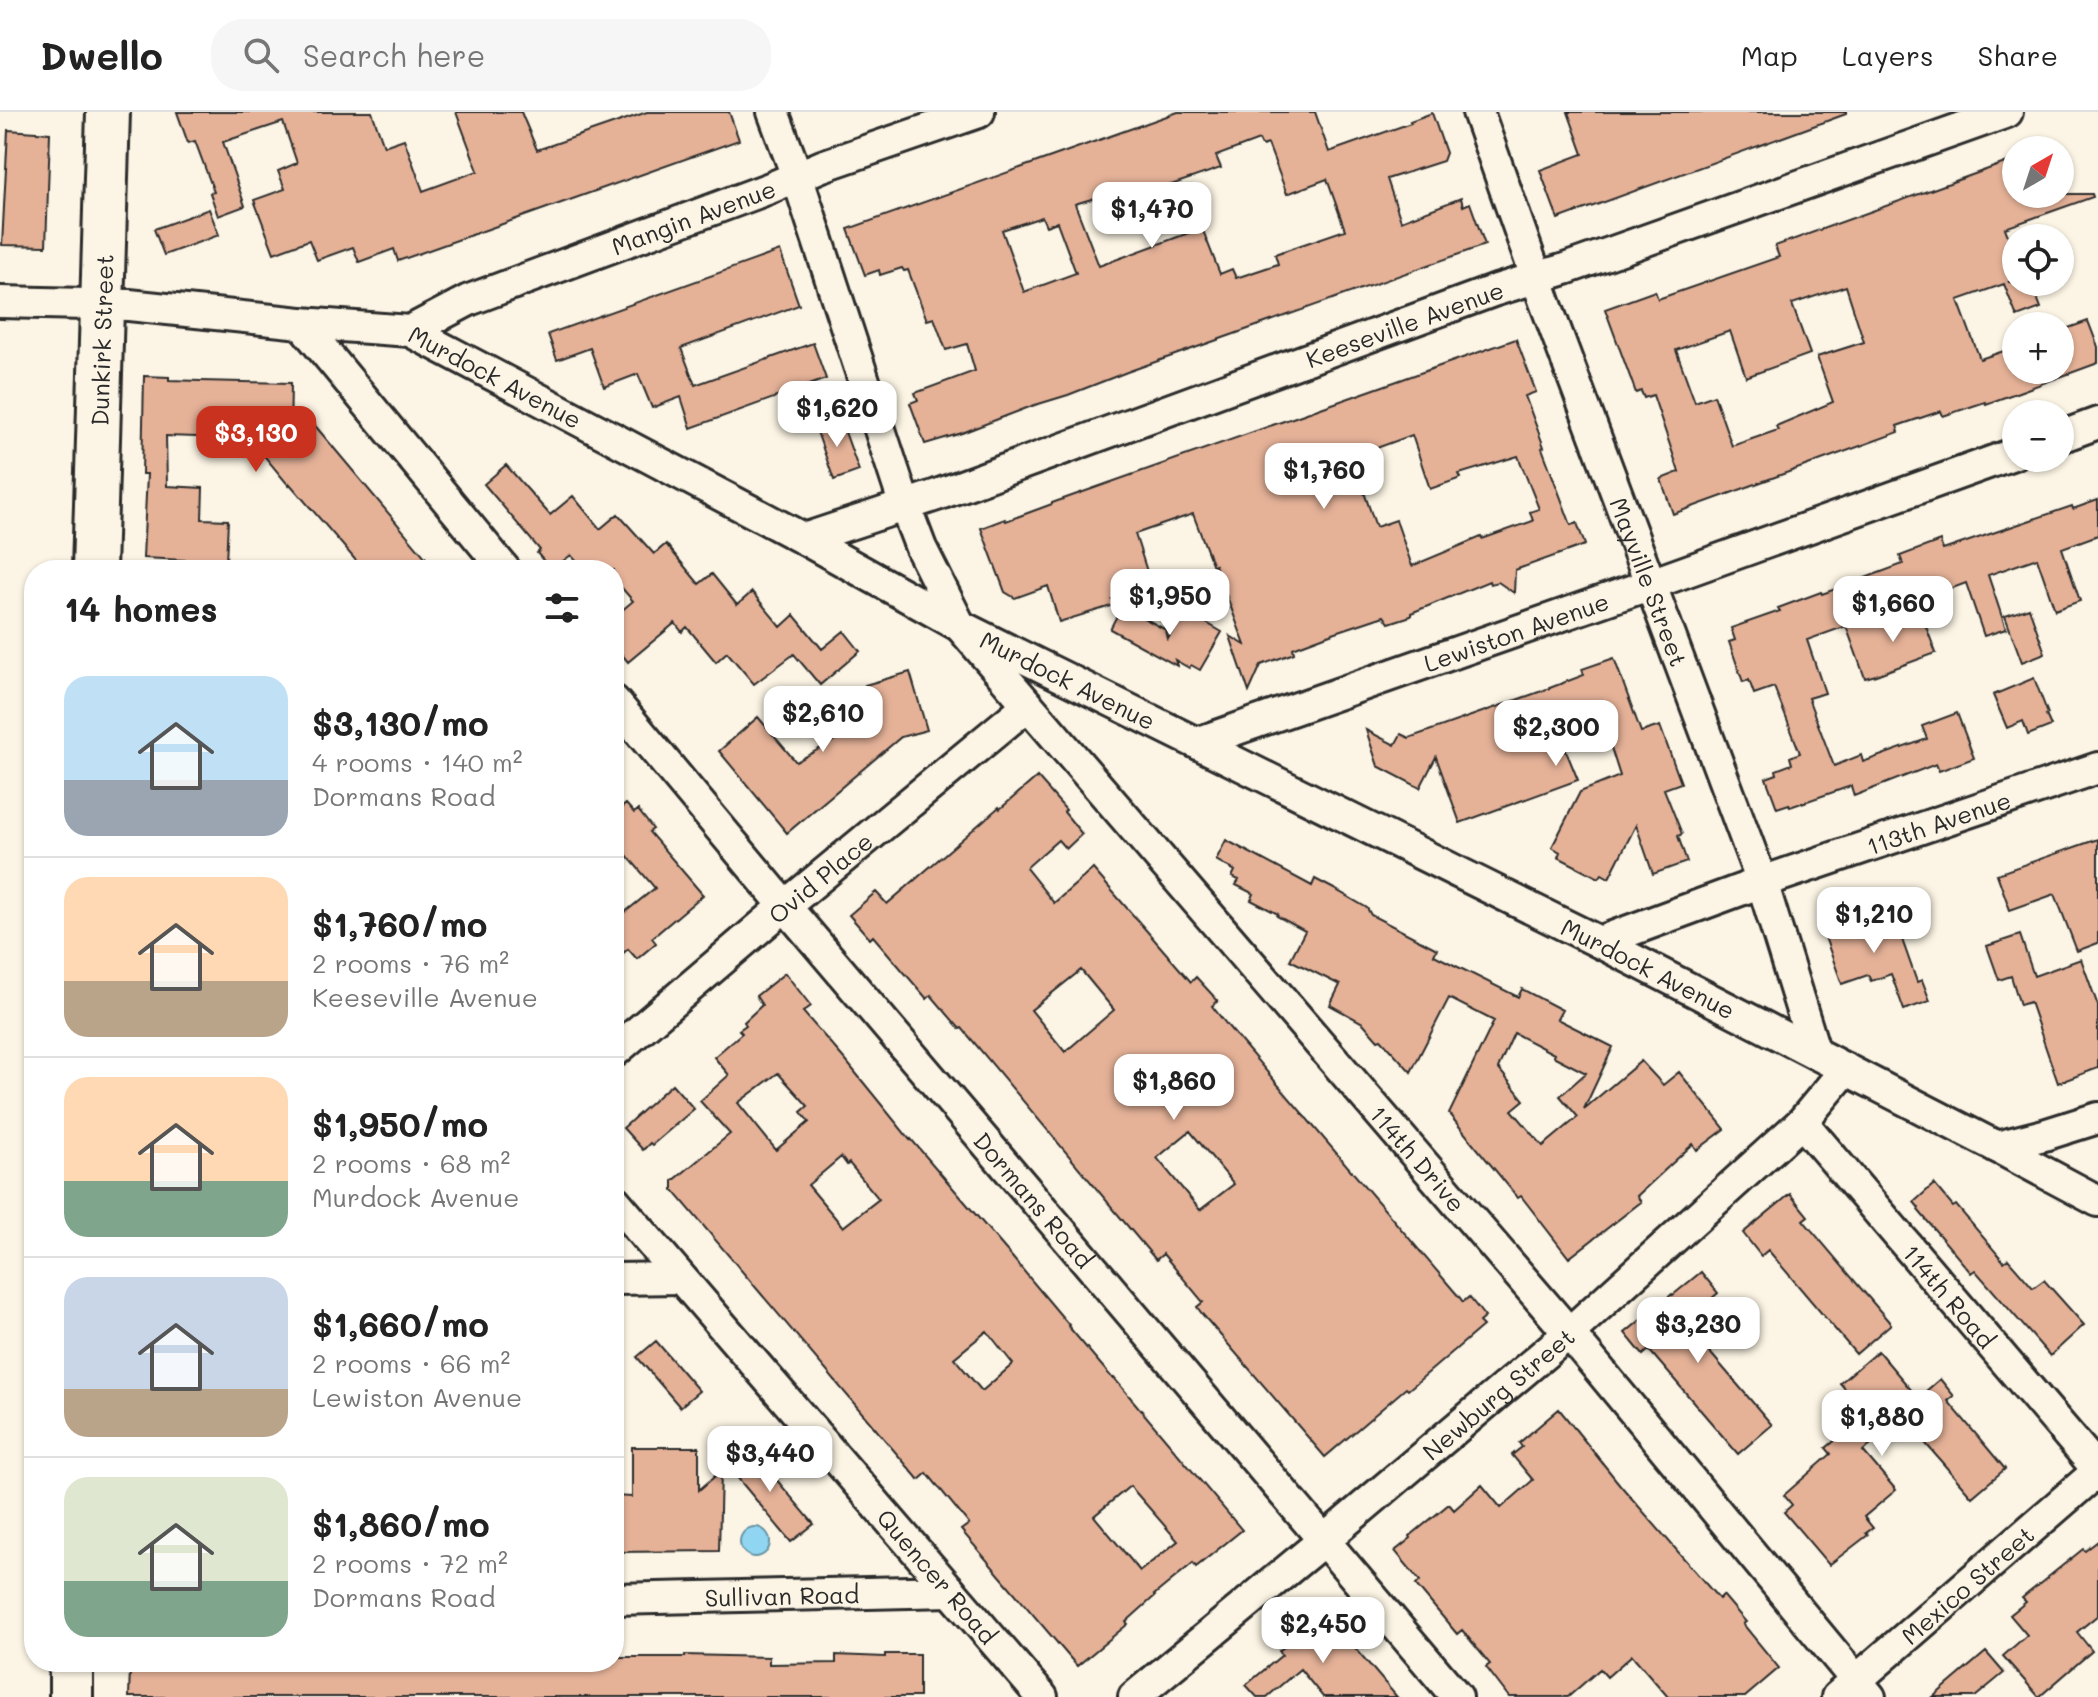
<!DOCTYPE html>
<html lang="en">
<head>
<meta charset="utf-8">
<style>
	:root { --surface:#fff; --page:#f6f6f6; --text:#222; --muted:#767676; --line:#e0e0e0; --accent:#c8321e }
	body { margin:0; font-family:Mali,sans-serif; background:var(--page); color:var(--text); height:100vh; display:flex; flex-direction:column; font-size:30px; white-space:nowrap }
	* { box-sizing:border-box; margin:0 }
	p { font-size:26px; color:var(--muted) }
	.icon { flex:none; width:44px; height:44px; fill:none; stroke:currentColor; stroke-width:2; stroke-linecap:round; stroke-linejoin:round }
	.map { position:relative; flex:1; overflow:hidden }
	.drawer { position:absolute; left:24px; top:448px; width:600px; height:1112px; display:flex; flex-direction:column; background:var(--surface); border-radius:32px; box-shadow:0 2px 6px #0004 }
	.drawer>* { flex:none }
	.needle { width:52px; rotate:39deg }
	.tools { position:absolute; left:2002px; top:24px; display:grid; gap:16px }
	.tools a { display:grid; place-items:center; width:72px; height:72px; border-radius:50%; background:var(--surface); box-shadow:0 2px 6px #0004; font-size:40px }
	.price { position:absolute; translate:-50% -68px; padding:0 18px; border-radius:16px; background:#fff; color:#222; font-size:26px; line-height:52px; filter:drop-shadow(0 2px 4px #0008) }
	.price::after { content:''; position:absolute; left:50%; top:48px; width:24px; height:18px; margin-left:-12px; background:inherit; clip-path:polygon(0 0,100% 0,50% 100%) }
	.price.current { background:var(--accent); color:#fff }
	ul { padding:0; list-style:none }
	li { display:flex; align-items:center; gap:24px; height:200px; padding:0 40px }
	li+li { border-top:2px solid var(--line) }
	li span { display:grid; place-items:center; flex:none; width:224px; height:160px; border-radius:24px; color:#555 }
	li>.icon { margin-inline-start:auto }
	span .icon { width:96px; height:96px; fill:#fffc; stroke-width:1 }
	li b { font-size:34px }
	h2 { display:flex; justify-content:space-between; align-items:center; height:96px; padding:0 40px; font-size:34px }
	header { display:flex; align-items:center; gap:48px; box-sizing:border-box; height:112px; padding:0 40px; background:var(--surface); border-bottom:2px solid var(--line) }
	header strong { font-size:38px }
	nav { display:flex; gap:44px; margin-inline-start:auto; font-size:28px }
	.search { width:560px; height:72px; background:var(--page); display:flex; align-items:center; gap:20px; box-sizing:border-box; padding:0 28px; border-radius:32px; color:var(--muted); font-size:30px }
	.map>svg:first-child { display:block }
	.water { fill:#90d6f2; stroke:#6892a2; stroke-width:2 }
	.building { fill:#e5b298; stroke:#2b2b2b; stroke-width:2; fill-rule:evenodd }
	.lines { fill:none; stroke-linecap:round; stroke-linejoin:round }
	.street-casing { stroke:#2b2b2b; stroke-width:36 }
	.secondary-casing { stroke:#2b2b2b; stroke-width:48 }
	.street { stroke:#fcf5e5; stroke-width:30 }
	.secondary { stroke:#fcf5e5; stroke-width:42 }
	.labels { text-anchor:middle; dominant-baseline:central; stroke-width:6; stroke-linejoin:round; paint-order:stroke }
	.street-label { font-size:24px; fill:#2b2b2b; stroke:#fcf5e5 }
</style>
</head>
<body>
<header>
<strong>Dwello</strong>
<div class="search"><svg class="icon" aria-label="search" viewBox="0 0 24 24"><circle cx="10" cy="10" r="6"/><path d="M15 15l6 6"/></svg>Search here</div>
<nav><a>Map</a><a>Layers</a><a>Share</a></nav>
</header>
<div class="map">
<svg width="2098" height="1585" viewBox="0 0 2098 1585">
	<rect width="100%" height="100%" fill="#fcf5e5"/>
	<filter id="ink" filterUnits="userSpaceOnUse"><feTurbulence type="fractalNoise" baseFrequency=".0125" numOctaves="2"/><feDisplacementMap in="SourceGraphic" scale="16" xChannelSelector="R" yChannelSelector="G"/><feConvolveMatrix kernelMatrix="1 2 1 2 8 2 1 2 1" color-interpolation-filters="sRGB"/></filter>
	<g filter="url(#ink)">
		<path class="water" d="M740 1430a15 15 0 1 1 30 0a15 15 0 1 1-30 0Z"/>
		<path class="building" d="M 177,0 L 372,0 L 384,34 L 404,27 L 423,79 L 478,59 L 456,0 L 521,0 L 537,38 L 647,0 L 729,0 L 739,28 L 398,149 L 394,137 L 359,150 L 353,135 L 317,148 L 309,128 L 274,141 L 254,88 L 285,77 L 278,59 L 297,51 L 283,10 L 223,30 L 245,94 L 218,104 L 210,81 L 214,80 L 195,29 L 188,31 Z
			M 1178,0 L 1315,0 L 1329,40 L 1411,11 L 1410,9 L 1432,1 L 1446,41 L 1443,49 L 1387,67 L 1401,109 L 1461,86 L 1463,94 L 1470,91 L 1485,133 L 1127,260 L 1068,283 L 1032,294 L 962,321 L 925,332 L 910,291 L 918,288 L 915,281 L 975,259 L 967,232 L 946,238 L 934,206 L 927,208 L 908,158 L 904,159 L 902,156 L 880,163 L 879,158 L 865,163 L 848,117 ZM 1259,28 L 1262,34 L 1268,32 L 1287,82 L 1327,67 L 1345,118 L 1275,142 L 1278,152 L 1236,166 L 1232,157 L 1220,162 L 1202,116 L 1099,154 L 1075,92 L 1132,75 L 1136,85 L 1221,56 L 1216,44 ZM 1042,105 L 1046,114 L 1057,110 L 1076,161 L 1024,180 L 1002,118 Z
			M 1568,0 L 1846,0 L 1846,2 L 1558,107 L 1540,58 L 1583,42 Z
			M 8,18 L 50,21 L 46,134 L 2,133 Z
			M 2016,47 L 2016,82 L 2092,82 L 2093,85 L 2005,116 L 2016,144 L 2016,167 L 2008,170 L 2031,170 L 2041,196 L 2017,205 L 2004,172 L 1958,188 L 1980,247 L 2016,235 L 2016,258 L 2060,258 L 2060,219 L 2088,209 L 2098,235 L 2098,251 L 1986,292 L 1985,290 L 1943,304 L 1941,299 L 1897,314 L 1899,320 L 1673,402 L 1661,367 L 1679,360 L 1653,283 L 1644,286 L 1641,279 L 1636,281 L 1605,197 L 1655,179 L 1658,187 L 1779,145 L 1775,134 ZM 1846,174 L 1864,230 L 1817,245 L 1833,290 L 1776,314 L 1778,318 L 1732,334 L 1714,283 L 1695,290 L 1676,238 L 1730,219 L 1746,265 L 1810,242 L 1792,192 Z
			M 209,97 L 219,123 L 164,143 L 154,117 Z
			M 780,139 L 799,193 L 681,236 L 695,273 L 813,231 L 826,267 L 691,316 L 681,285 L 652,296 L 638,262 L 604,275 L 590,236 L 557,248 L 548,222 Z
			M 1516,227 L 1536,280 L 1525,284 L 1544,335 L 1542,336 L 1571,413 L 1577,411 L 1585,433 L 1515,458 L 1514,481 L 1498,470 L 1490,472 L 1489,469 L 1411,501 L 1411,504 L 1389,511 L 1384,504 L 1333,521 L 1293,536 L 1294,541 L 1261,553 L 1249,580 L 1230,524 L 1245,533 L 1215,453 L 1213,454 L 1193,402 L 1135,422 L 1152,475 L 1112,488 L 1118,492 L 1059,510 L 1048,474 L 1015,486 L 1005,480 L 981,416 L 1005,407 L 1006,409 L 1052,392 L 1052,391 ZM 1412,323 L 1430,377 L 1461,366 L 1459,362 L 1518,344 L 1539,397 L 1530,400 L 1533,409 L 1482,427 L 1481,425 L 1412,454 L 1396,408 L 1376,415 L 1352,345 Z
			M 144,264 L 169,265 L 169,268 L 200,269 L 291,271 L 290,328 L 312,310 L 426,446 L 411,458 L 364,458 L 290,372 L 289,374 L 229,301 L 229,326 L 166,324 L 167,374 L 203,376 L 202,407 L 228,408 L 226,450 L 143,446 L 147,362 L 142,362 Z
			M 840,306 L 859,359 L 834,368 L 815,314 Z
			M 506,353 L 550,403 L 573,384 L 600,417 L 618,402 L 654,442 L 666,432 L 699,472 L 712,462 L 737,493 L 752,480 L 781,515 L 794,503 L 822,537 L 844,519 L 860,539 L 820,573 L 794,542 L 754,572 L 727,540 L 716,550 L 687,515 L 682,520 L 675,511 L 628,550 L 614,533 L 614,505 L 633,489 L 614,467 L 614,458 L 584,458 L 571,443 L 551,458 L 537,441 L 540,438 L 484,372 Z
			M 2098,388 L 2098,423 L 2062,436 L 2080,489 L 2055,498 L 2037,446 L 1988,463 L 2006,517 L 1984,524 L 1966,471 L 1920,488 L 1926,503 L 1922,504 L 1936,541 L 1876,563 L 1865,566 L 1846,514 L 1807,528 L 1825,581 L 1808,586 L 1834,654 L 1861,643 L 1863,650 L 1927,627 L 1922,614 L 1957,601 L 1974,646 L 1939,659 L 1936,652 L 1854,684 L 1851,674 L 1790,695 L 1789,692 L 1777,696 L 1766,666 L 1777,662 L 1776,658 L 1792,652 L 1790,645 L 1800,641 L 1774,575 L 1754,582 L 1749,568 L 1743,570 L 1729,530 L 1735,528 L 1731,516 L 1780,499 L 1778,496 L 1821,480 L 1822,482 L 1903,452 L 1900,444 L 1940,429 L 1943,438 L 2072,394 L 2073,397 Z
			M 1122,494 L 1166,518 L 1168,527 L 1184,498 L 1222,520 L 1200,558 L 1191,553 L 1189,556 L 1175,548 L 1177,554 L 1110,517 Z
			M 2029,496 L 2045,541 L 2022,550 L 2005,504 Z
			M 1614,546 L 1641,620 L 1660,614 L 1681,671 L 1664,677 L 1682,722 L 1678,724 L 1687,750 L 1653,762 L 1636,713 L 1609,766 L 1602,762 L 1599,766 L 1558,745 L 1560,740 L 1552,735 L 1580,680 L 1620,664 L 1606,620 L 1564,634 L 1578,668 L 1460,711 L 1436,645 L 1420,676 L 1378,654 L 1366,618 L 1395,633 L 1401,622 L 1409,626 L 1539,580 L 1584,563 L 1582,557 Z
			M 910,560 L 927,618 L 901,625 L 787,721 L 719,639 L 758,605 L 796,650 L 863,612 L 861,606 L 874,602 L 865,573 Z
			M 2034,566 L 2048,602 L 2046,603 L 2051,614 L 2028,623 L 2023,609 L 2007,616 L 1993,583 Z
			M 1037,665 L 1066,698 L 1064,700 L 1082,722 L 1066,737 L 1058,728 L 1026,756 L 1054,791 L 1093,757 L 1191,870 L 1196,865 L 1218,889 L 1212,894 L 1227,913 L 1460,1186 L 1463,1190 L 1469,1185 L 1485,1205 L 1479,1210 L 1483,1214 L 1408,1278 L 1406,1276 L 1325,1345 L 1203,1203 L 1197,1195 L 1203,1190 L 1163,1142 L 1156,1148 L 962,916 L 960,917 L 931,883 L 927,887 L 873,824 L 870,827 L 849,803 L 876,780 L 887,792 L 999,695 L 1000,697 ZM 1081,858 L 1114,898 L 1065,940 L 1031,898 ZM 1190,1019 L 1234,1072 L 1200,1098 L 1157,1046 Z
			M 626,692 L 634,701 L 638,698 L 653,717 L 649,720 L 703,783 L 652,826 L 656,831 L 637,847 L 628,837 L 614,849 L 614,809 L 655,776 L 625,741 L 614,750 L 614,702 Z
			M 2098,727 L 2098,831 L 2077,839 L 2055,782 L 2010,798 L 1997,762 Z
			M 1226,728 L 1312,774 L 1315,767 L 1336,778 L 1367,796 L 1371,803 L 1437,837 L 1434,843 L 1518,885 L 1522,877 L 1562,898 L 1557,907 L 1613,935 L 1584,997 L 1641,949 L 1663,973 L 1679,960 L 1725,1017 L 1697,1038 L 1693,1032 L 1637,1084 L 1641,1090 L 1569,1146 L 1521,1084 L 1518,1086 L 1449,1002 L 1494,909 L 1449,886 L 1411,960 L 1381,927 L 1378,928 L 1363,911 L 1330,893 L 1340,873 L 1290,848 L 1305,819 L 1277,804 L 1278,802 L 1251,788 L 1254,782 L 1236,773 L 1239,768 L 1232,765 L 1235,759 L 1216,748 ZM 1514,921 L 1554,942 L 1553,944 L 1586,961 L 1560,984 L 1578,1005 L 1543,1034 L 1512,998 L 1524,988 L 1498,956 Z
			M 1886,798 L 1887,804 L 1893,802 L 1917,870 L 1922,868 L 1930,889 L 1904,898 L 1891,862 L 1871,869 L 1868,863 L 1842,872 L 1821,814 L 1845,805 L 1847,811 Z
			M 2020,823 L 2034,864 L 2081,847 L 2098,894 L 2098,956 L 2058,971 L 2030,890 L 2020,893 L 2011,864 L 1999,868 L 1987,834 Z
			M 785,861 L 811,894 L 803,900 L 846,949 L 910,1028 L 911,1027 L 1012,1145 L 1069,1213 L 1068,1214 L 1113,1267 L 1114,1266 L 1242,1418 L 1196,1455 L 1193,1451 L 1154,1483 L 1155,1484 L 1126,1510 L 1128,1512 L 1077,1554 L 961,1418 L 969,1412 L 927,1361 L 919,1368 L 673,1078 L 673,1069 L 730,1022 L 700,989 L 729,963 L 714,945 L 742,921 L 739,918 L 746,913 L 744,910 L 762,893 L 756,884 ZM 778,961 L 808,994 L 801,1000 L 809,1010 L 776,1038 L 738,991 ZM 841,1045 L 847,1053 L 849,1051 L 879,1087 L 843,1115 L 808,1073 ZM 987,1219 L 1013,1252 L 982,1279 L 954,1246 ZM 1130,1374 L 1178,1429 L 1140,1459 L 1094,1404 Z
			M 672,972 L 694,997 L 652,1033 L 650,1031 L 643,1038 L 623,1016 Z
			M 1934,1072 L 1953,1095 L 1956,1093 L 2004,1150 L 2008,1147 L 2033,1176 L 2044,1168 L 2084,1213 L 2050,1244 L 1975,1158 L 1971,1161 L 1918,1098 L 1919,1096 L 1914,1090 Z
			M 1790,1082 L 1808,1104 L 1803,1108 L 1891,1212 L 1856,1242 L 1768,1138 L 1761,1144 L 1743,1121 Z
			M 1701,1160 L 1718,1181 L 1684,1210 L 1772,1313 L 1738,1342 L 1649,1238 L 1643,1243 L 1625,1221 L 1672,1182 L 1673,1183 Z
			M 656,1229 L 699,1279 L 680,1295 L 637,1245 Z
			M 1878,1239 L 1918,1286 L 1940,1267 L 1954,1284 L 1948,1289 L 2005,1357 L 1972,1385 L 1914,1318 L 1907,1324 L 1896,1310 L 1863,1339 L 1896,1378 L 1864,1405 L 1873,1416 L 1866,1421 L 1868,1423 L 1829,1453 L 1784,1400 L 1792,1393 L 1784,1383 L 1831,1342 L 1826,1336 L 1867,1302 L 1840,1271 Z
			M 1559,1297 L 1621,1374 L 1719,1487 L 1723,1483 L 1746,1510 L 1743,1512 L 1779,1556 L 1745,1585 L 1668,1585 L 1632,1543 L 1607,1565 L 1600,1557 L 1568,1585 L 1509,1585 L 1486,1555 L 1490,1552 L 1462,1518 L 1457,1522 L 1416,1473 L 1420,1469 L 1395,1439 L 1411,1426 L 1410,1424 L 1449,1392 L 1454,1398 L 1482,1373 L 1501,1396 L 1533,1368 L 1512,1343 L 1522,1335 L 1519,1331 Z
			M 748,1334 L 814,1412 L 791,1430 L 727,1353 Z
			M 632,1335 L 699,1335 L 699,1378 L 721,1359 L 719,1439 L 614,1440 L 614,1384 L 632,1385 Z
			M 2098,1429 L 2098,1503 L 2077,1520 L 2092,1539 L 2039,1585 L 2003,1544 L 2027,1523 L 2010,1503 L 2026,1490 L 2022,1486 L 2083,1437 L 2085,1439 Z
			M 1325,1500 L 1357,1538 L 1397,1585 L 1323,1585 L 1300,1557 L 1267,1585 L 1257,1585 L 1246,1573 L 1282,1543 L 1279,1539 Z
			M 1986,1540 L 2004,1561 L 1975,1585 L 1933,1585 Z
			M 885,1542 L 919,1542 L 919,1585 L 129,1585 L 130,1556 L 133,1557 L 133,1550 L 614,1550 L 614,1545 L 685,1545 L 685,1543 L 769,1545 L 769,1552 L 836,1551 L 836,1543 L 885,1545 Z"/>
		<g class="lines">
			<defs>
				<g id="street">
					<path id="s1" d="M 773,0 L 797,64 L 905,394 L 921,436 L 960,514 L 1569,1221 L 1870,1585"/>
					<path id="s2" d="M 1478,0 L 1545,190 L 1762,770 L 1815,941"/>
					<path id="s3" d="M 0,190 L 129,193 L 301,211 L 410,219 L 804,427 L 960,514 L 1599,830 L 1997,1035 L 2098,1089"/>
					<path d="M 301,211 L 505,458"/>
					<path id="s4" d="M 410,219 L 469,188 L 770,76 L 822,54 L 979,0"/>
					<path d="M 2060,325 L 2098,311"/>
					<path id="s5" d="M 804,427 L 937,383 L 1493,179 L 1565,157 L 2007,0"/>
					<path id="s6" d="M 614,589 L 785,794 L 1457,1585"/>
					<path id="s7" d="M 1197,631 L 1651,472 L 2016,341"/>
					<path id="s8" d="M 1599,830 L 1762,770 L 2098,656"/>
					<path id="s9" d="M 614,940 L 785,794 L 1028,593"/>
					<path id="s10" d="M 1802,1010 L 2098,1358"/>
					<path d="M 1997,1035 L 2044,1023 L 2098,1006"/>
					<path id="s11" d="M 614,1088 L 1042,1585"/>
					<path d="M 614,1167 L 680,1166"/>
					<path id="s12" d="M 614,1487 L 951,1479"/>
					<path id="s13" d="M 1134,1585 L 1324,1428 L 1569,1221 L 1802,1010 L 1846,957"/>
					<path id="s14" d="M 1837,1585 L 2098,1359"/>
				</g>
				<g id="secondary">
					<path id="s15" d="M 94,458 L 108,0"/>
					<path d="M 71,1585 L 71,1550"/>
				</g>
			</defs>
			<use href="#street" class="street-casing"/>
			<use href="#secondary" class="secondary-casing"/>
			<use href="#street" class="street"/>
			<use href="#secondary" class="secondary"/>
		</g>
	</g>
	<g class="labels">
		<g class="street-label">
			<text stroke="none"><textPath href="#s4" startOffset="306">Mangin Avenue</textPath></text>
			<text stroke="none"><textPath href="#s5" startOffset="638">Keeseville Avenue</textPath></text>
			<text stroke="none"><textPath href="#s15" startOffset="230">Dunkirk Street</textPath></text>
			<text stroke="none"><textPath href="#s3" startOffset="508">Murdock Avenue</textPath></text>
			<text stroke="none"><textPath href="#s2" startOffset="500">Mayville Street</textPath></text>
			<text stroke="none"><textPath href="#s7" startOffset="338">Lewiston Avenue</textPath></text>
			<text stroke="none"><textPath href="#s3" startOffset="1156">Murdock Avenue</textPath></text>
			<text stroke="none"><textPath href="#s8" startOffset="360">113th Avenue</textPath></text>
			<text stroke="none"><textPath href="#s9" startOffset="270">Ovid Place</textPath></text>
			<text stroke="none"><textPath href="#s3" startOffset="1804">Murdock Avenue</textPath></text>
			<text stroke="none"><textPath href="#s1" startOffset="1250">114th Drive</textPath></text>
			<text stroke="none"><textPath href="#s6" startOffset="652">Dormans Road</textPath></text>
			<text stroke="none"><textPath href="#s10" startOffset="228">114th Road</textPath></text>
			<text stroke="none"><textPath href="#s13" startOffset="474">Newburg Street</textPath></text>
			<text stroke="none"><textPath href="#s11" startOffset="496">Quencer Road</textPath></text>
			<text stroke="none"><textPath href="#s14" startOffset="172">Mexico Street</textPath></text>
			<text stroke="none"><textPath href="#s12" startOffset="168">Sullivan Road</textPath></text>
		</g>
	</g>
</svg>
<div class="tools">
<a><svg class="needle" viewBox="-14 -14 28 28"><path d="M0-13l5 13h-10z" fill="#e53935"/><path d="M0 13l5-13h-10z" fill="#767676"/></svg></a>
<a><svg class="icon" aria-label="locate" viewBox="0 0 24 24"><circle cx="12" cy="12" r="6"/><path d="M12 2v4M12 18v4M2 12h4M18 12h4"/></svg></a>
<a>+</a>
<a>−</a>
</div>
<b class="price" style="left:1152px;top:138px">$1,470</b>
<b class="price" style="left:837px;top:337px">$1,620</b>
<b class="price current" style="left:256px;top:362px">$3,130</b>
<b class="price" style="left:1324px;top:399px">$1,760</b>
<b class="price" style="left:1170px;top:525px">$1,950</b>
<b class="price" style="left:1893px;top:532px">$1,660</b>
<b class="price" style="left:823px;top:642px">$2,610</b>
<b class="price" style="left:1556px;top:656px">$2,300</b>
<b class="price" style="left:1874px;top:843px">$1,210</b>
<b class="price" style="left:1174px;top:1010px">$1,860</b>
<b class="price" style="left:1698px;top:1253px">$3,230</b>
<b class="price" style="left:1882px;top:1346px">$1,880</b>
<b class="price" style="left:770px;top:1382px">$3,440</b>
<b class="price" style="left:1323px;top:1553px">$2,450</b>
<section class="drawer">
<h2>14 homes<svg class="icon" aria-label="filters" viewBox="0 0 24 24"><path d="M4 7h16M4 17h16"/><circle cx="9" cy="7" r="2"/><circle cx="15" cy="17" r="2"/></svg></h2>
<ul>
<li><span style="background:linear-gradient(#bfe0f5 65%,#9aa5b1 0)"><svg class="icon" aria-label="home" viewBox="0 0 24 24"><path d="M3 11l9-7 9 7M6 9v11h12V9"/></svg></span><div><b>$3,130/mo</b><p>4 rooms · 140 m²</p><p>Dormans Road</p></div></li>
<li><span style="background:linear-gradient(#ffd9b3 65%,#b9a48a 0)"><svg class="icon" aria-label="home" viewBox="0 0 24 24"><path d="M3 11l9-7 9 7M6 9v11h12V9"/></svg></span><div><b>$1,760/mo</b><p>2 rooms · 76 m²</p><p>Keeseville Avenue</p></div></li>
<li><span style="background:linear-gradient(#ffd9b3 65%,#7fa58c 0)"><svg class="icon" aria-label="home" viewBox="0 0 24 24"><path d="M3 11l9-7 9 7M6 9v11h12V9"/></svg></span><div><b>$1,950/mo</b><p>2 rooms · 68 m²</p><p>Murdock Avenue</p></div></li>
<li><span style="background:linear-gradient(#c9d6e8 70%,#b9a48a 0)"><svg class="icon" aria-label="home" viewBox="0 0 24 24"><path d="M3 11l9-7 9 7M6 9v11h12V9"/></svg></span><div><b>$1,660/mo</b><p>2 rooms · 66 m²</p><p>Lewiston Avenue</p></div></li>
<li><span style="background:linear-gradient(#dfe7d0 65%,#7fa58c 0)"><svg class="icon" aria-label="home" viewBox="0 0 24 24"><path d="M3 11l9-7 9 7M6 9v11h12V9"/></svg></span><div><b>$1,860/mo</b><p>2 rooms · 72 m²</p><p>Dormans Road</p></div></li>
</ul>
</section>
</div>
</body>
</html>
